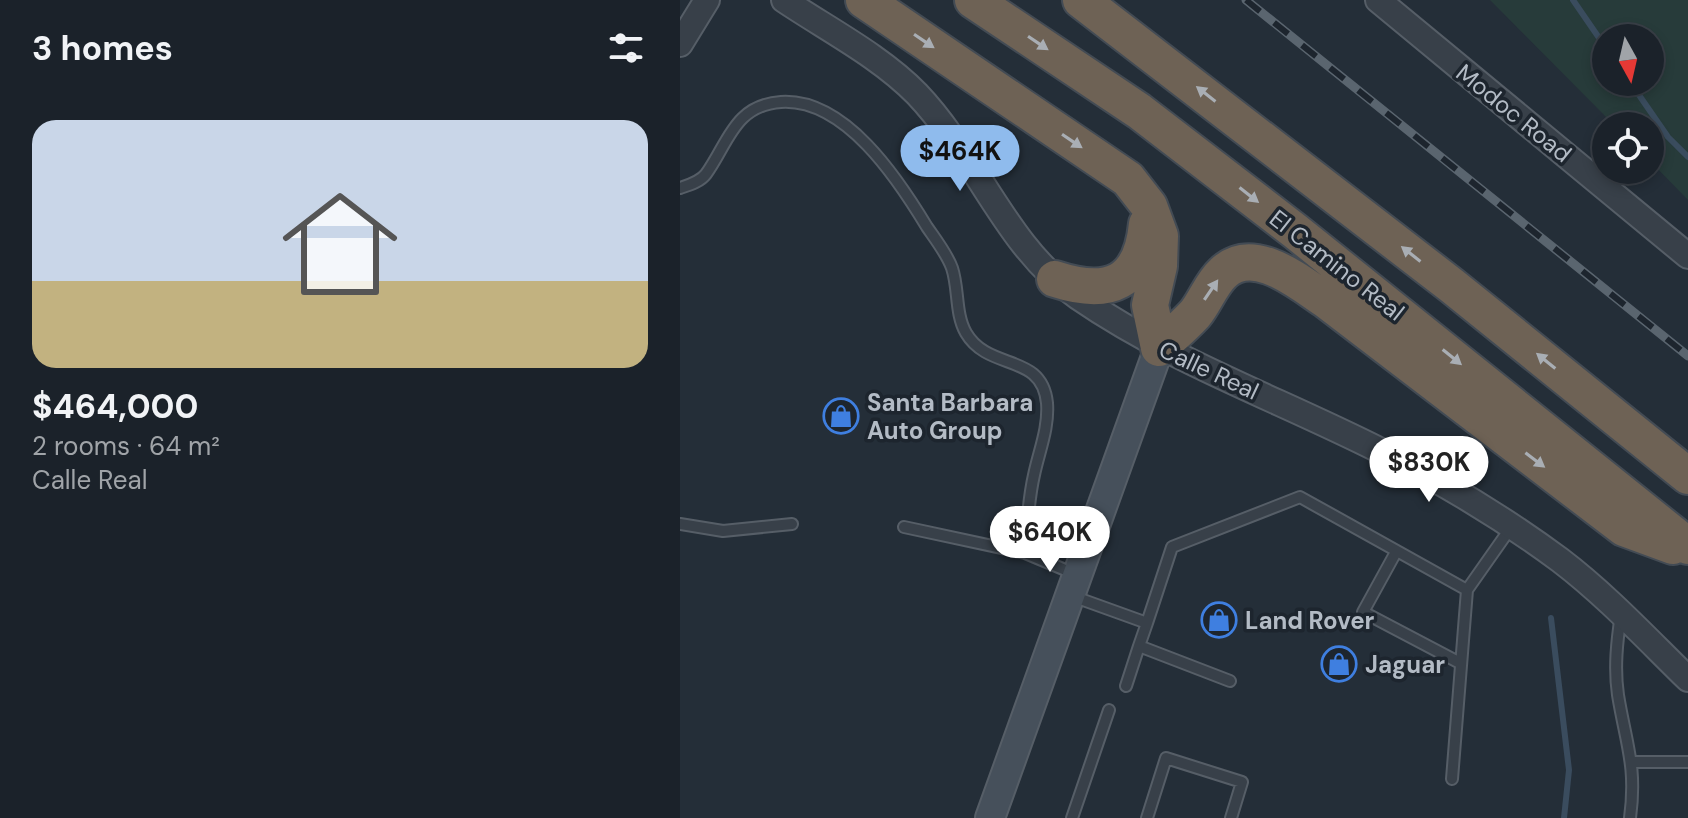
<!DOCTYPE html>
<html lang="en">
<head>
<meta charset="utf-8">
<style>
	:root { --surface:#1b222a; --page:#282f36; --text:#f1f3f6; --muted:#a0a4a8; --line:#393f47; --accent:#8fbbed }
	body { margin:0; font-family:"DM Sans",sans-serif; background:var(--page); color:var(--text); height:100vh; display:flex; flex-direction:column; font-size:30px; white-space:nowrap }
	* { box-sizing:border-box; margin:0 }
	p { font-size:26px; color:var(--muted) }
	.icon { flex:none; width:44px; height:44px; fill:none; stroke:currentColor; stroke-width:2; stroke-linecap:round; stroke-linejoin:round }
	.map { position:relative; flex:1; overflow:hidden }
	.panel { display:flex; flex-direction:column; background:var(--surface); width:680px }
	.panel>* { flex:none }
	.needle { width:52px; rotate:172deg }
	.controls { position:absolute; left:912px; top:24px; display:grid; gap:16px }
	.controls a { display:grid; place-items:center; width:72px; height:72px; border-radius:50%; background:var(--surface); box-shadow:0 4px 12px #0003,0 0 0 2px var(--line); font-size:40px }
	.price { position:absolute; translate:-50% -68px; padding:0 18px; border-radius:28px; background:#fff; color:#222; font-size:26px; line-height:52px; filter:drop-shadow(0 2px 4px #0008) }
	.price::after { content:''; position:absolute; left:50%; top:48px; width:24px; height:18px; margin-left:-12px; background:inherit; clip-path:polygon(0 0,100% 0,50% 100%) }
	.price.active { background:var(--accent); color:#111 }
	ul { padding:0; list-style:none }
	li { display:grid; align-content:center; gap:16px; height:424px; padding:0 32px }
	li span { display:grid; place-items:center; height:248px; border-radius:24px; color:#555 }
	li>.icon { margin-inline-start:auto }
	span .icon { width:144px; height:144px; fill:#fffc; stroke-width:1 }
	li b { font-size:34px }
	h2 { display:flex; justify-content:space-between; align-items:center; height:96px; padding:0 32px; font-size:34px }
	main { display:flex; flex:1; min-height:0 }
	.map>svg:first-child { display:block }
	.green { fill:#273b3a; fill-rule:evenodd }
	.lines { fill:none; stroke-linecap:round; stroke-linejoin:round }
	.stream { stroke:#3a4c5e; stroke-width:6 }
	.service-casing { stroke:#565e67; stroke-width:14 }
	.tertiary-casing { stroke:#565e67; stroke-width:28 }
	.secondary-casing { stroke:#565e67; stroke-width:32 }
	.motorway-casing { stroke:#434b54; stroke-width:40 }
	.service { stroke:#384049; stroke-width:10 }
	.tertiary { stroke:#384049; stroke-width:24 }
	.secondary { stroke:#46505b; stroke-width:28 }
	.motorway { stroke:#6e6255; stroke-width:36 }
	.rail-casing { stroke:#5a656f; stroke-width:9 }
	.rail { stroke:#1d252e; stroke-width:6; stroke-dasharray:18; stroke-linecap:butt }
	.oneway { fill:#a9aeb4 }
	.labels { text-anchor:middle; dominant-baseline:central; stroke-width:7; stroke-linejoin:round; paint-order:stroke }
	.street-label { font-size:24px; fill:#b3bbc5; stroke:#1d252e }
	.poi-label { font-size:24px; font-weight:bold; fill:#b3bbc5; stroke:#1d252e; text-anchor:start }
</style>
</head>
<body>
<main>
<section class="panel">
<h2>3 homes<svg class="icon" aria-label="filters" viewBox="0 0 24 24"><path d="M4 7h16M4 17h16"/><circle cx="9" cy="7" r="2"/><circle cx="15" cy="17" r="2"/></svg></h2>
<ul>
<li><span style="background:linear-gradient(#c9d6e8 65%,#c2b280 0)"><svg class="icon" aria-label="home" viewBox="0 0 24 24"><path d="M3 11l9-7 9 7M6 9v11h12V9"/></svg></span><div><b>$464,000</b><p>2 rooms · 64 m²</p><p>Calle Real</p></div></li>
</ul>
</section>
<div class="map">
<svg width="1008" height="818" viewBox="0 0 1008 818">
	<rect width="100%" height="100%" fill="#242e38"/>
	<path class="green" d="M 810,0 L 1008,0 L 1008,200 L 970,161 L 970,126 L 935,126 ZM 926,38 L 970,38 L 970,82 L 926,82 Z"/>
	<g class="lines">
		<path class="stream" d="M 893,0 L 926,48
			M 950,82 L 988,137 L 1008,157
			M 871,618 L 889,770 L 884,818"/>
		<defs>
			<path id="service" d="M 0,188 C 9,185 20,182 26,174 C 48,144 54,105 101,102 C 165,98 218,179 247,227 C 256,240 267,254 272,268 C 279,289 275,314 286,333 C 309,372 362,352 367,403 C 369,428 359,451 354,475 C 348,501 347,527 345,553
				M 0,524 L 43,531 L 112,524
				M 224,527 L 345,553 L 395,574
				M 716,552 L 683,612 L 780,663
				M 392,596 L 467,623 L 492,547 L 620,497 L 787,590 L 832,526
				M 941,614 C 937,641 934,668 938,695 C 946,744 957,766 950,818
				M 467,623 L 459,646 L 550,681
				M 446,686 L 459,646
				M 953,762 L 1008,762
				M 772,779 L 787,590
				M 392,818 L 429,710
				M 467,818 L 486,758 L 562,782 L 551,818"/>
			<path id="tertiary" d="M 104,0 C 147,29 200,56 237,94 C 297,157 325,246 398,297 C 491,361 598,399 699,450 C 762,481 823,518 880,560 C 926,595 966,638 1008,679
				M 698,0 L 1008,256
				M 0,44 L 27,0"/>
			<path id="secondary" d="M 310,818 L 479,348"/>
			<path id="motorway" d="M 184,0 L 448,179 L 469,206 L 480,236 L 479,266 L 470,305 L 479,348
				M 293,0 L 459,111 L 615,231 L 1008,546
				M 401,0 L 771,285 L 1008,476
				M 375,279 C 430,297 461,283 467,224
				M 479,348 C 491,337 504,326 515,314 C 525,302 531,284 543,273 C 574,243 621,284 647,301 L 944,528 L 993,546"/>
		</defs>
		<use href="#service" class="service-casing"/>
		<use href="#tertiary" class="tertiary-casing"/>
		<use href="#secondary" class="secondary-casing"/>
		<use href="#motorway" class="motorway-casing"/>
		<use href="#service" class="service"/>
		<use href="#tertiary" class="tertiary"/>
		<use href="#secondary" class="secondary"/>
		<use href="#motorway" class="motorway"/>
		<defs>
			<path id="rail" d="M 566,0 L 1008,356"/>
		</defs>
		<use href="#rail" class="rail-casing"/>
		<use href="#rail" class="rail"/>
	</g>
	<defs><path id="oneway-solid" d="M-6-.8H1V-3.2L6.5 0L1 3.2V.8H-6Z" transform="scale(2)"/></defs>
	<g class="oneway">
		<use href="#oneway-solid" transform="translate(244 41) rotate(34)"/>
		<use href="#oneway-solid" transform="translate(358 43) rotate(34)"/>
		<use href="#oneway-solid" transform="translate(526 94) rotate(-142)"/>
		<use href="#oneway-solid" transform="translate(392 141) rotate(34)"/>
		<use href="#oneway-solid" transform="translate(569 195) rotate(38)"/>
		<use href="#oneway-solid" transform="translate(731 254) rotate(-142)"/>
		<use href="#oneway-solid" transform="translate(531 290) rotate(-56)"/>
		<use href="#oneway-solid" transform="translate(772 357) rotate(39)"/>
		<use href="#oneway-solid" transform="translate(866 361) rotate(-141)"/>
		<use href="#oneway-solid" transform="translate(855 460) rotate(37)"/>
	</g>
	<defs>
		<symbol id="shop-ring" viewBox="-11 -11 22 22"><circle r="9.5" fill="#1d252e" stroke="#3f7fe0" stroke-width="1.5"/><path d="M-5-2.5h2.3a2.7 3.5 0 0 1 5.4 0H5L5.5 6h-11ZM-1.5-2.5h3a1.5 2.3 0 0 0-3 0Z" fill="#3f7fe0"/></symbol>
	</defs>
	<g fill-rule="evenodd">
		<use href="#shop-ring" x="141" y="396" width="40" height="40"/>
		<use href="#shop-ring" x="519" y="600" width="40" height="40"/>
		<use href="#shop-ring" x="639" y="644" width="40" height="40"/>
	</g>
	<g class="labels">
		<g class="street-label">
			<text transform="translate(834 113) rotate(39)">Modoc Road</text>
			<text transform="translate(657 265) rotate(38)">El Camino Real</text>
			<text transform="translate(529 370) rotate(25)">Calle Real</text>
		</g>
		<g class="poi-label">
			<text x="187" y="402">Santa Barbara<tspan x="187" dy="28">Auto Group</tspan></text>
			<text x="565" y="620">Land Rover</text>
			<text x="685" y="664">Jaguar</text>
		</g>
	</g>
</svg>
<div class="controls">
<a><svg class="needle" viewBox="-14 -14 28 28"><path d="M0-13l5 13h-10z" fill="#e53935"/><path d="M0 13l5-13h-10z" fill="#a0a4a8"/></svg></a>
<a><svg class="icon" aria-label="locate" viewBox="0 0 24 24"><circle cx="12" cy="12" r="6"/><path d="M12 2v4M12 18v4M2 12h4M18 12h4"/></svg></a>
</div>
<b class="price active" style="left:280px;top:193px">$464K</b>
<b class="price" style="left:749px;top:504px">$830K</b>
<b class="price" style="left:370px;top:574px">$640K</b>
</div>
</main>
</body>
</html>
